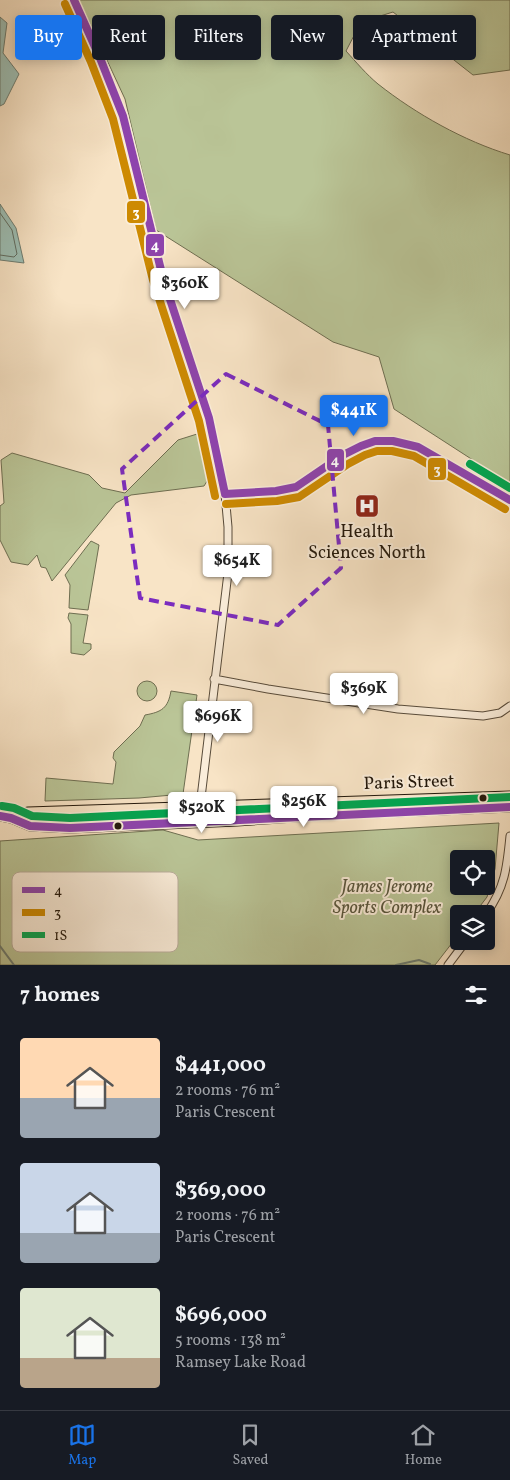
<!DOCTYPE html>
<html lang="en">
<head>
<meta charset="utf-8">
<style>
	:root { --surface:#171b24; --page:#242831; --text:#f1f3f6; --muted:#9ea1a6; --line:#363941; --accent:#1a73e8 }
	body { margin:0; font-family:Vollkorn,serif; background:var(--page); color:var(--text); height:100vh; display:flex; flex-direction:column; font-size:19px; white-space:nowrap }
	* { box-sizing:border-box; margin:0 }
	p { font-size:16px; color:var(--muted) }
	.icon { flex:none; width:28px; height:28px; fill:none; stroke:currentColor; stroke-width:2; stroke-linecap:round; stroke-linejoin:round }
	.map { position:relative; height:965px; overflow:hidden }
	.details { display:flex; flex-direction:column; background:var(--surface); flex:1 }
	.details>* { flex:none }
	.hud { position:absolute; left:15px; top:15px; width:480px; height:45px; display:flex; gap:10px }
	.tools { position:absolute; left:450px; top:850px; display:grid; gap:10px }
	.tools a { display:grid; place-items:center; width:45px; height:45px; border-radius:5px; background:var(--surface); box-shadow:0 2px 12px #0003; font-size:25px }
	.price { position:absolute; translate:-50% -42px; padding:0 11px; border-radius:5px; background:#fff; color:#222; font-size:16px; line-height:32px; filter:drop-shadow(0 1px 2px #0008) }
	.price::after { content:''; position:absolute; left:50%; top:30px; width:15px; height:11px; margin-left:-8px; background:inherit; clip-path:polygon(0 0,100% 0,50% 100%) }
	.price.on { background:var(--accent); color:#fff }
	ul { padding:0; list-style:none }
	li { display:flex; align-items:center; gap:15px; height:125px; padding:0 20px }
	li span { display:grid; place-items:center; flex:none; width:140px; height:100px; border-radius:5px; color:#555 }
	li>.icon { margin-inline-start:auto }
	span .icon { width:60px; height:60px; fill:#fffc; stroke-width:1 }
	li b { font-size:21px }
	h2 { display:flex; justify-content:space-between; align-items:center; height:60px; padding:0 20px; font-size:21px }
	.tag { padding:0 18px; border-radius:5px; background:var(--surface); box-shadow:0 2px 12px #0003; font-size:18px; line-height:45px }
	.tag.on { background:var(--accent); color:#fff }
	.menu { display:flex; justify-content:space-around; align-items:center; height:70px; border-top:1px solid var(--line); background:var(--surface); font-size:14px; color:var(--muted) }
	.menu a { display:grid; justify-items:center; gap:2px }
	.menu .on { color:var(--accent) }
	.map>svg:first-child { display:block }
	.green { fill:#bac597; stroke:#6e6e51; fill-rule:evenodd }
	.water { fill:#9dbfb5; stroke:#6c7c71 }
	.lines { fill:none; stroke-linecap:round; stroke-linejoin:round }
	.shore { stroke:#606c60; stroke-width:1 }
	.stream { stroke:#6c7c71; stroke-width:2 }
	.minor-casing { stroke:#584b3a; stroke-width:9 }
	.major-casing { stroke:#23180b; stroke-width:11 }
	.minor { stroke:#faedda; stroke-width:7 }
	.major { stroke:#f8e4c6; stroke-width:9 }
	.bus-1-casing { stroke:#faedda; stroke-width:11 }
	.bus-2-casing { stroke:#faedda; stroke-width:11 }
	.bus-3-casing { stroke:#faedda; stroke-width:11 }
	.bus-1 { stroke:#8e44ad; stroke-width:8 }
	.bus-2 { stroke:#cd8a02; stroke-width:8 }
	.bus-3 { stroke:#00a651; stroke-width:8 }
	.marked { fill:none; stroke:#7b2cbf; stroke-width:4; stroke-dasharray:10 6; stroke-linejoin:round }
	.bus-dot { fill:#23180b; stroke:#faedda; stroke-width:2 }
	.labels { text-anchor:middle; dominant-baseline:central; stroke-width:4; stroke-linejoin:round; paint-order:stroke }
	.poi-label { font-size:18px; fill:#23180b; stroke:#faedda }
	.street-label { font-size:18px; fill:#23180b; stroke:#faedda }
	.park-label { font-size:18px; font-style:italic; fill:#58553c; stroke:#faedda }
	.key { fill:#faedda; stroke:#baad9c; stroke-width:1 }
	.key-label { font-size:14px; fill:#23180b }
	.line-badge { stroke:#faedda; stroke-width:2 }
	.badge-label { font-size:14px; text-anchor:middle; font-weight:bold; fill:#fff }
</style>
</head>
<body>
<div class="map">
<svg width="510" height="965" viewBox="0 0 510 965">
	<rect width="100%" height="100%" fill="#f8e4c6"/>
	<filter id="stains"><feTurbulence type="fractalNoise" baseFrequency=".004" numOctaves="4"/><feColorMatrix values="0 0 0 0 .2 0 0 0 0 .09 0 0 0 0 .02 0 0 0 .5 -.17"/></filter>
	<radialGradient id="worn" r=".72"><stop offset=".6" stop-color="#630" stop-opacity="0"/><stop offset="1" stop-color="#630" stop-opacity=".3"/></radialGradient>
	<path class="green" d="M 79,0 L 510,0 L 510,70 L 473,75 L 393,12 L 361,22 L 346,51 C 356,62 367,75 378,84 C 416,114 464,141 510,155 L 510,484 L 394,409 L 379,357 L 333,342 L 156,230 L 125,99 Z
		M 197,434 L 209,478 L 204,486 L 131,495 L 116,503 L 52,581 L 46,568 L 41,567 L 37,555 L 28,565 L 11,562 L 0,540 L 0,506 L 4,503 L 1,460 L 12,453 L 89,475 L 102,488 L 125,493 L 178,440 Z
		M 91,541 L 99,545 L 88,610 L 69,608 L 70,585 L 65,575 Z
		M 69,613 L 88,615 L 83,643 L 91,644 L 91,649 L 84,655 L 71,653 L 71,624 L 68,618 Z
		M137 691a10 10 0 1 1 20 0a10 10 0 1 1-20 0Z
		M 171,691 L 197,695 L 183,794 L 139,798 L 45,801 L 46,778 L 113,784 L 116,762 L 113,758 L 114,752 L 140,726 L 145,715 C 162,712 168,708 171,691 Z
		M 499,823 L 495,869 L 487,897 L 474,914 L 459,914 L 459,934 L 435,965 L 0,965 L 0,841 L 163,830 L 198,840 ZM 459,859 L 486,859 L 486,886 L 459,886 Z"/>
	<path class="water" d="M 0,17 L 7,23 L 3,53 L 19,74 L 4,104 L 0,106 Z
		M 0,204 L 16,228 L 24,263 L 0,260 Z"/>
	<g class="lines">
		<path class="shore" d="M 0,213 L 12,230 L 17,254 L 14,257 L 0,255"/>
		<path class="stream" d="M 0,946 L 14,965
			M 396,965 L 419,960 L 430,964"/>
		<defs>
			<path id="minor" d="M 74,0 L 100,58 L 123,116 L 163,278 L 209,418 L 225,494 L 228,527 L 228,573 L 200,806
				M 225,494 L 276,491 L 296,487 L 343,455 L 361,446 L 375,441 L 393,441 L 418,447 L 510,500
				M 214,679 L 268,689 L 398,709 L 483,716 L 500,713 L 510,706
				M 486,914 C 505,888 507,867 510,836
				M 448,965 L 466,941"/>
			<path id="major" d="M 0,816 L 11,818 L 30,826 L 70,828 L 237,821 L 323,815 L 510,807
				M 11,818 L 28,812 L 510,796
				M 58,823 L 185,814 L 195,811 L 200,806"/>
		</defs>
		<use href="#minor" class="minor-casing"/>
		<use href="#major" class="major-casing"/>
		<use href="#minor" class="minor"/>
		<use href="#major" class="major"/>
		<defs>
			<path id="bus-1" d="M 74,0 L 100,58 L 123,116 L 163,278 L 209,418 L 225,494
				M 225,494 L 276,491 L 296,487 L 343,455 L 361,446 L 375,441 L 393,441 L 418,447 L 510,500
				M 0,816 L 11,818 L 30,826 L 70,828 L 510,807"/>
			<path id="bus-2" d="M 65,4 L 91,62 L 113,119 L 153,280 L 199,421 L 215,496
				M 226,504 L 277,501 L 299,497 L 348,464 L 365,455 L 377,451 L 392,451 L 414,456 L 505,509"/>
			<path id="bus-3" d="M 470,464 L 510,488
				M 2,806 L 14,808 L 32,816 L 70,818 L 510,797"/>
		</defs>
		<use href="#bus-1" class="bus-1-casing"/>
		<use href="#bus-2" class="bus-2-casing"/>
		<use href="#bus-3" class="bus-3-casing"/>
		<use href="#bus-1" class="bus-1"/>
		<use href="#bus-2" class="bus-2"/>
		<use href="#bus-3" class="bus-3"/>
	</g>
	<path class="marked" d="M 226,374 L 328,425 L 341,568 L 278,625 L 140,598 L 122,469 Z"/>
	<defs>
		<symbol id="hospital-square" viewBox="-11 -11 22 22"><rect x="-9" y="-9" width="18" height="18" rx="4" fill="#8f2418" stroke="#faedda"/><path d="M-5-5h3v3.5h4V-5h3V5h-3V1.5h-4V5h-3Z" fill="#fff"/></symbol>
	</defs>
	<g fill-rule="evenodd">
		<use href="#hospital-square" x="353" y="492" width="28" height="28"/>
	</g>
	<g class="bus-dot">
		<circle cx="483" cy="798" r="4.5"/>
		<circle cx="118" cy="826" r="4.5"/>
	</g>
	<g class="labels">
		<g class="poi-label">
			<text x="367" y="532">Health<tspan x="367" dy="21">Sciences North</tspan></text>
		</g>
		<g class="street-label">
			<text transform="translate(409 783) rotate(-2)">Paris Street</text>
		</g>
		<g class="park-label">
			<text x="387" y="887">James Jerome<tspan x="387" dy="21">Sports Complex</tspan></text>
		</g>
	</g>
	<rect x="12" y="872" width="166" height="80" rx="8" class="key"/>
	<rect x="22" y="887" width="23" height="6" fill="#8e44ad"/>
	<rect x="22" y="909" width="23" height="7" fill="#cd8a02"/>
	<rect x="22" y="932" width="23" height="6" fill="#00a651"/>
	<g class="key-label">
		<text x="54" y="895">4</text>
		<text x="54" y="917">3</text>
		<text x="54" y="940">1S</text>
	</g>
	<g class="line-badge">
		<rect x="126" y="200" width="20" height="24" rx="5" fill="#cd8a02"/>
		<rect x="145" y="233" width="20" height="24" rx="5" fill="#8e44ad"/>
		<rect x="326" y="448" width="19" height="24" rx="5" fill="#8e44ad"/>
		<rect x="427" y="457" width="20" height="24" rx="5" fill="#cd8a02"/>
	</g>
	<g class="badge-label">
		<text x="136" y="217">3</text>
		<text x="155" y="250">4</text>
		<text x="335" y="465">4</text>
		<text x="437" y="474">3</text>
	</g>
	<rect width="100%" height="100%" filter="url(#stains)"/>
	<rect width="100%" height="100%" fill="url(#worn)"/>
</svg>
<div class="tools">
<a><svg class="icon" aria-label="locate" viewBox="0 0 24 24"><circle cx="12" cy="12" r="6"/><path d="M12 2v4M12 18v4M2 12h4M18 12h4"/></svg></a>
<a><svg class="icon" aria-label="layers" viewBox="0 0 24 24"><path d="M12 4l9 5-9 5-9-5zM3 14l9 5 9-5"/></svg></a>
</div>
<b class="price" style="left:185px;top:310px">$360K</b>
<b class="price on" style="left:354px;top:437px">$441K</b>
<b class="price" style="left:237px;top:587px">$654K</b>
<b class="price" style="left:364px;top:715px">$369K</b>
<b class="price" style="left:218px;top:743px">$696K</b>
<b class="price" style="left:304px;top:828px">$256K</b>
<b class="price" style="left:202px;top:834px">$520K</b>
<div class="hud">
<a class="tag on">Buy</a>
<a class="tag">Rent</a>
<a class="tag">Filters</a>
<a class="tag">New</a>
<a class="tag">Apartment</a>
</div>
</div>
<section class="details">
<h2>7 homes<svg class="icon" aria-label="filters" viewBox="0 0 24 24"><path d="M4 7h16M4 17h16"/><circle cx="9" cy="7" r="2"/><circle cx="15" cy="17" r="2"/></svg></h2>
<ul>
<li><span style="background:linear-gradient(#ffd9b3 60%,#9aa5b1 0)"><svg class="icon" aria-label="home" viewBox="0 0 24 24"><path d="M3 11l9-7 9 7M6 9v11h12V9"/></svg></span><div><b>$441,000</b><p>2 rooms · 76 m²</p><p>Paris Crescent</p></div></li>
<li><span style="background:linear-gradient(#c9d6e8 70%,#9aa5b1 0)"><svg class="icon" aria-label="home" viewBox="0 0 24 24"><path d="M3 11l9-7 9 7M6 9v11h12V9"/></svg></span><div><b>$369,000</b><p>2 rooms · 76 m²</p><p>Paris Crescent</p></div></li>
<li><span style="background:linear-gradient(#dfe7d0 70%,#b9a48a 0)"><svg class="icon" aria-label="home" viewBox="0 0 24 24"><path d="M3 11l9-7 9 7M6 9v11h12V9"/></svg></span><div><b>$696,000</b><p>5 rooms · 138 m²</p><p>Ramsey Lake Road</p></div></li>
</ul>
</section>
<nav class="menu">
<a class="on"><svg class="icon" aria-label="map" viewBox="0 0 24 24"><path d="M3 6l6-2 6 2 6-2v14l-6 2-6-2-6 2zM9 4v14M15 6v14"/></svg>Map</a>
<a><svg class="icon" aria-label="saved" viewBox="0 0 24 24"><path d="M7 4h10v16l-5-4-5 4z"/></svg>Saved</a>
<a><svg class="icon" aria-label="home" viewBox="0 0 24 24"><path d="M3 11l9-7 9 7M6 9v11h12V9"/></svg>Home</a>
</nav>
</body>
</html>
